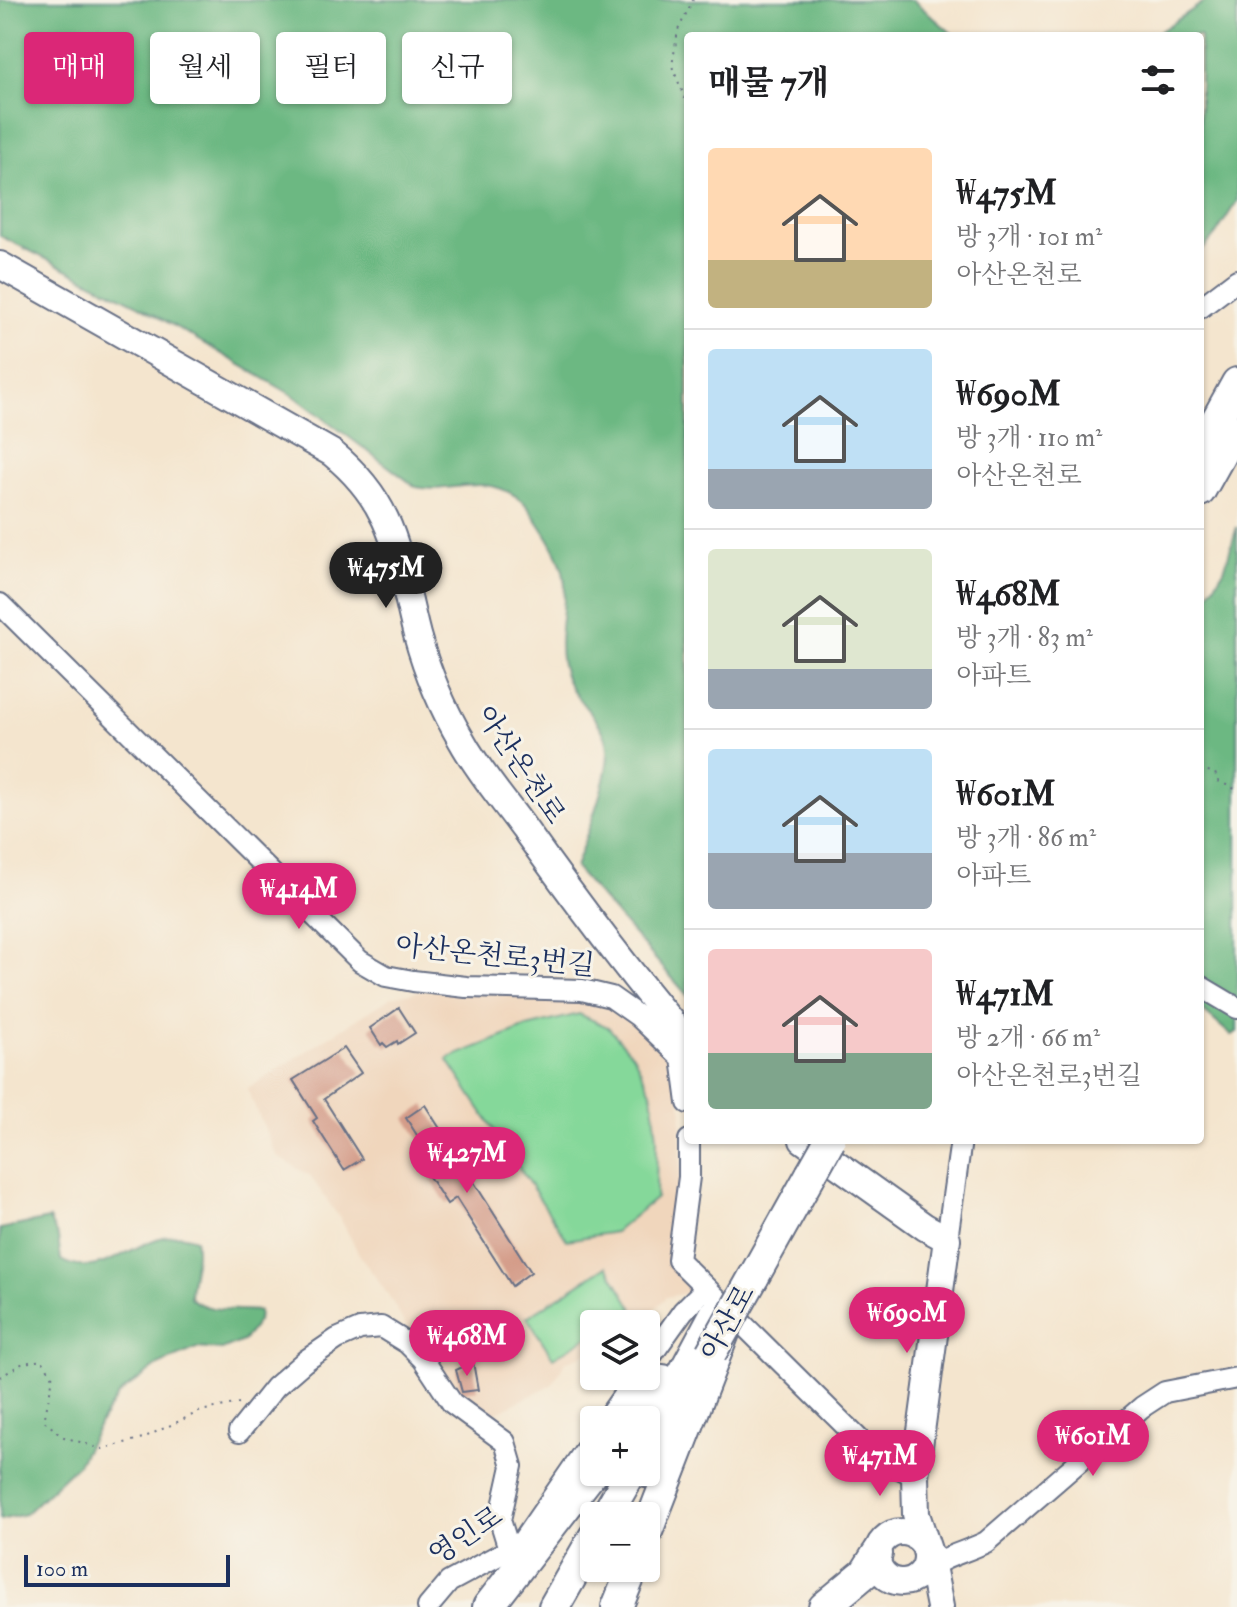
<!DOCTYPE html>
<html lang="ko">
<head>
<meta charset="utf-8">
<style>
	:root { --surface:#fff; --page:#f6f6f6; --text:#202124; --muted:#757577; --line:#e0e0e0; --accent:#db2777 }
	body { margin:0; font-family:"IM FELL Double Pica","Noto Serif KR",serif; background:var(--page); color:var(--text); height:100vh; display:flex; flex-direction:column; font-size:30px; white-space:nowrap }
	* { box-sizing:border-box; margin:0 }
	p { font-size:26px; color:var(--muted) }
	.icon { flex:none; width:44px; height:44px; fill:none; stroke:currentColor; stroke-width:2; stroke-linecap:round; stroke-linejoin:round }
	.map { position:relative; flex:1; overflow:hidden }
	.sheet { position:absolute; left:684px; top:32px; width:520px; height:1112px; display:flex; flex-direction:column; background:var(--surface); border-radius:8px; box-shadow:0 2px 6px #0004 }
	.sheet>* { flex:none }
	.guide { position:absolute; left:24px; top:32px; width:540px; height:72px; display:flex; gap:16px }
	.tools { position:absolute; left:580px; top:1310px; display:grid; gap:16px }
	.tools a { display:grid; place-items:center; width:80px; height:80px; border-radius:8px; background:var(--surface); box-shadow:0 2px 6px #0004; font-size:40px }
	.scale { position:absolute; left:24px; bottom:20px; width:206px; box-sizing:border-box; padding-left:8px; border:4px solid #1b2f5e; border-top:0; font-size:22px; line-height:28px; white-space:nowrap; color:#1b2f5e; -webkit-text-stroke:6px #f7f3e8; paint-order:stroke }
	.price { position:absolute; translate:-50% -68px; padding:0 18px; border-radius:28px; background:var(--accent); color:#fff; font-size:26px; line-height:52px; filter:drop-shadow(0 2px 4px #0008) }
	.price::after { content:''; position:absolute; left:50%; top:48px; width:24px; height:18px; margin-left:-12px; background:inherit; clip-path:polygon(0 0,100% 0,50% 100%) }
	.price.selected { background:#222; color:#fff }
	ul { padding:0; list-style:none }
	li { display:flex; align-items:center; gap:24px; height:200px; padding:0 24px }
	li+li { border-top:2px solid var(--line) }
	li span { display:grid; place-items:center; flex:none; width:224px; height:160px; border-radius:8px; color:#555 }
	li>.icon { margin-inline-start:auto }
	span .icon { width:96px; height:96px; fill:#fffc; stroke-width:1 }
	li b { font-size:34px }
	h2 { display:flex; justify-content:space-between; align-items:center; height:96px; padding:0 24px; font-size:34px }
	.pill { padding:0 28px; border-radius:8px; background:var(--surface); box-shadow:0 2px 6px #0004; font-size:28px; line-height:72px }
	.pill.selected { background:var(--accent); color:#fff }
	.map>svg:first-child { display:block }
	.built { fill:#f0d6bc }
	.green { fill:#85d89a; stroke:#50847c; stroke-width:2 }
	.forest { fill:#6cb882; stroke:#447470; stroke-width:2 }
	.building { fill:#d49c89 }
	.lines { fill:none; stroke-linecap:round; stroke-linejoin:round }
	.minor-casing { stroke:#676f85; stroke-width:24 }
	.major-casing { stroke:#676f85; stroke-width:30 }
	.highway-casing { stroke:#676f85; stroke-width:34 }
	.path { stroke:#676f85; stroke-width:2; stroke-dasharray:2 6; stroke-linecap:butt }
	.minor { stroke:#fff; stroke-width:20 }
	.major { stroke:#fff; stroke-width:26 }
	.highway { stroke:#fff; stroke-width:30 }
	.highway-bridge-casing { stroke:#676f85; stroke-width:34; stroke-linecap:butt }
	.highway-bridge { stroke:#fff; stroke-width:30 }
	.labels { text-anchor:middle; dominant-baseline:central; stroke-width:6; stroke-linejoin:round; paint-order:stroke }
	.street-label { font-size:28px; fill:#1b2f5e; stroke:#f7f3e8 }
</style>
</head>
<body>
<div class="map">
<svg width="1237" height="1607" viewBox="0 0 1237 1607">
	<rect width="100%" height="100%" fill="#f7f3e8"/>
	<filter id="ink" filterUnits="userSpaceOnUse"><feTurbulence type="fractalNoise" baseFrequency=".0125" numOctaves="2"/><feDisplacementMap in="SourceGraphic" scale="16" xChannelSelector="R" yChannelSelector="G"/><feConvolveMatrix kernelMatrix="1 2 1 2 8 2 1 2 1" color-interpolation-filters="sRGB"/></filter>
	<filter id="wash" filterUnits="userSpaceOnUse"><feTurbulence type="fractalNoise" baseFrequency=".006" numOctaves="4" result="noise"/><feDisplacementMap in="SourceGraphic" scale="32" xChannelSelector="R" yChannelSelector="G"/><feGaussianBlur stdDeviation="1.8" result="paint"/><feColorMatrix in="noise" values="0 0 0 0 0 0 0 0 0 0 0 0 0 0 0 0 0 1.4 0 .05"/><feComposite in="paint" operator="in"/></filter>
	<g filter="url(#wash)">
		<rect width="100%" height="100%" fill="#f4e5ce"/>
		<path class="built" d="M 425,990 L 580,995 L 622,1012 L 672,1059 L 678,1079 L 682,1111 L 680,1191 L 667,1263 L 696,1292 L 666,1297 L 642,1324 L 594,1324 L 594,1350 L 565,1362 L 553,1384 L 494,1414 L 460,1405 L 439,1367 L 407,1328 L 389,1296 L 359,1254 L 341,1220 L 310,1176 L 277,1156 L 247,1089 L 392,997 Z"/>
		<path class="green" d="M 579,1014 L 608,1027 L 633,1055 L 652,1093 L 657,1138 L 656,1198 L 615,1232 L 567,1240 L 447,1059 L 527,1027 Z
			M 607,1266 L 633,1309 L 609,1324 L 594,1324 L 594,1333 L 553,1358 L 527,1317 Z"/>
		<path class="forest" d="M 0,0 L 913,0 L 955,36 L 688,36 L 688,996 L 575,868 C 585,837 609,781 608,750 C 607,721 576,704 566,678 C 554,648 564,617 565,587 C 565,565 552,543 540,525 C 533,515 528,504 517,497 C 480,472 452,495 416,487 L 294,396 L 136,304 L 0,236 Z
			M 1207,0 L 1237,0 L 1237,201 L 1216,234 L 1200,253 L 1200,36 L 1153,36 Z
			M 1237,527 L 1237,1032 L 1231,1035 L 1200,1008 L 1200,607 L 1224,570 Z
			M 49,1219 L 58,1237 L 61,1260 C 108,1287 148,1219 195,1239 C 199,1259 190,1276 190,1297 C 206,1314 238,1308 259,1311 L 258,1321 L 243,1341 L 222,1350 L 197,1348 L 158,1365 L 118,1395 L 101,1421 L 78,1464 L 25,1514 L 0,1520 L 0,1229 Z"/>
		<g id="blocks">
			<path class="building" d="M 399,1008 L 415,1033 L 398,1044 L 397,1041 L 387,1047 L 383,1043 L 381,1045 L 370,1028 Z
				M 344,1048 L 361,1073 L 324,1099 L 362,1159 L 344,1170 L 313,1121 L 317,1118 L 293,1080 Z
				M 425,1105 L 531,1272 L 512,1286 L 456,1198 L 447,1204 L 428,1175 L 438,1168 L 406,1118 Z
				M 473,1362 L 478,1390 L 462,1392 L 456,1370 Z"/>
		</g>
	</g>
	<g filter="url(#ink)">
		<use href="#blocks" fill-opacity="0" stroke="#676f85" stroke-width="2"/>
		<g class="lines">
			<defs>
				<path id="minor" d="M 1200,308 L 1237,280
					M 0,604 L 360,961 L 386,976 L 413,981 L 466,987 L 582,990 L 611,997 L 638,1016 L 682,1058 L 688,1103
					M 1200,986 L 1237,1008
					M 689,1140 L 689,1177 L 678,1260 L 877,1457 L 915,1476
					M 947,1239 L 961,1140
					M 646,1363 L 683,1311 L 705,1289
					M 606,1420 L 637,1376
					M 239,1432 L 275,1387 L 305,1361 L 337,1339 L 360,1329 L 381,1327 L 407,1343 L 423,1359 L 452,1403 L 505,1442 L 512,1466 L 500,1520 L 509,1549 L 520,1566
					M 924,1572 C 943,1556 964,1553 986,1542 L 1142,1407 L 1165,1392 L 1237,1378
					M 428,1607 L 449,1582 L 521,1543 L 594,1437"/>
				<path id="major" d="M 0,265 L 332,453 C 399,508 397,559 417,635 C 427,671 443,709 462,741 C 479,772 504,801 525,830 C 577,903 630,974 688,1042
					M 803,1140 L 925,1227 L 947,1239 L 915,1476 L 916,1514 L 930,1556 L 940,1607
					M877 1557a25 25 0 1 1 50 0a25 25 0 1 1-50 0Z"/>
				<path id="highway" d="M 1200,450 L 1237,383
					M 1200,491 L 1234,430
					M 753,1278 L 811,1174
					M 633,1420 L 663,1380
					M 646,1443 L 715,1314
					M 646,1472 L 670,1428
					M 606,1516 L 631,1472
					M 646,1534 L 725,1330
					M 488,1607 L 594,1470
					M 554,1607 L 594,1537
					M 617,1607 L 633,1568
					M 824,1607 L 865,1573 L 877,1554"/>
			</defs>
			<use href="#minor" class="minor-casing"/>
			<use href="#major" class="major-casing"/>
			<use href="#highway" class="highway-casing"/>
			<path class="path" d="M 688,106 L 672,66 L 678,30 L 693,0
				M 1200,769 L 1215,773 L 1218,781 L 1237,790
				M 0,1377 L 23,1363 L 42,1360 L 53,1377 L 44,1421 L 64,1437 L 102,1449 L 143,1438 L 201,1411 L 239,1403"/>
			<use href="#minor" class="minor"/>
			<use href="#major" class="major"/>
			<use href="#highway" class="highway"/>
			<defs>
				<path id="highway-bridge" d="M 811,1174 L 830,1140
					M 711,1353 L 753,1278"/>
			</defs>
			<use href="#highway-bridge" class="highway-bridge-casing"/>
			<use href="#highway-bridge" class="highway-bridge"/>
		</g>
	</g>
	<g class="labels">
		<g class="street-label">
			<text transform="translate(520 765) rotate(56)">아산온천로</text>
			<text transform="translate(495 956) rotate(6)">아산온천로3번길</text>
			<text transform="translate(728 1323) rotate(-61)">아산로</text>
			<text transform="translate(466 1536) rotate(-34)">영인로</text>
		</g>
	</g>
</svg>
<div class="tools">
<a><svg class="icon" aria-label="layers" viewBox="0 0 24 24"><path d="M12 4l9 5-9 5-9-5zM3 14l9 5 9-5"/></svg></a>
<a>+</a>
<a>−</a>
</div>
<div class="scale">100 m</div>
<b class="price selected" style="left:386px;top:610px">₩475M</b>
<b class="price" style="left:299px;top:931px">₩414M</b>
<b class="price" style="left:467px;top:1195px">₩427M</b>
<b class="price" style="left:907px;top:1355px">₩690M</b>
<b class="price" style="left:467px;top:1378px">₩468M</b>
<b class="price" style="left:1093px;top:1478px">₩601M</b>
<b class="price" style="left:880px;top:1498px">₩471M</b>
<div class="guide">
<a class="pill selected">매매</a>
<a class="pill">월세</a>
<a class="pill">필터</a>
<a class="pill">신규</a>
</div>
<section class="sheet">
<h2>매물 7개<svg class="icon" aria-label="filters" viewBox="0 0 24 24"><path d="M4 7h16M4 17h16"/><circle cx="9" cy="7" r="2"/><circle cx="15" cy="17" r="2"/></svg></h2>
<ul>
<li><span style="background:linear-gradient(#ffd9b3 70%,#c2b280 0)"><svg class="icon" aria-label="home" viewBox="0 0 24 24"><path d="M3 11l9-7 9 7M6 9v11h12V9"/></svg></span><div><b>₩475M</b><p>방 3개 · 101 m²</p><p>아산온천로</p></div></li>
<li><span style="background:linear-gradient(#bfe0f5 75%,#9aa5b1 0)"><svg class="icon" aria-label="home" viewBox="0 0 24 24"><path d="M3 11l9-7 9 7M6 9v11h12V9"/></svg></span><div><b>₩690M</b><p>방 3개 · 110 m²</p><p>아산온천로</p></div></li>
<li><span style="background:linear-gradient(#dfe7d0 75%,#9aa5b1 0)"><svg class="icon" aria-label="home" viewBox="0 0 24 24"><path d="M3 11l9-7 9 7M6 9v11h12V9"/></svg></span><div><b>₩468M</b><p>방 3개 · 83 m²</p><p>아파트</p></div></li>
<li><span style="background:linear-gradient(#bfe0f5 65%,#9aa5b1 0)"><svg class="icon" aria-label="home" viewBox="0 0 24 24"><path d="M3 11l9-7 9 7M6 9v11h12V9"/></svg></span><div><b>₩601M</b><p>방 3개 · 86 m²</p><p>아파트</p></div></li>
<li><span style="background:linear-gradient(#f6c9c9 65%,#7fa58c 0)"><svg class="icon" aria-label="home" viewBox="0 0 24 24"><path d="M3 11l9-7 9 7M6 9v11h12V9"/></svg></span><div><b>₩471M</b><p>방 2개 · 66 m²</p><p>아산온천로3번길</p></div></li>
</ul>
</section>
</div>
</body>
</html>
